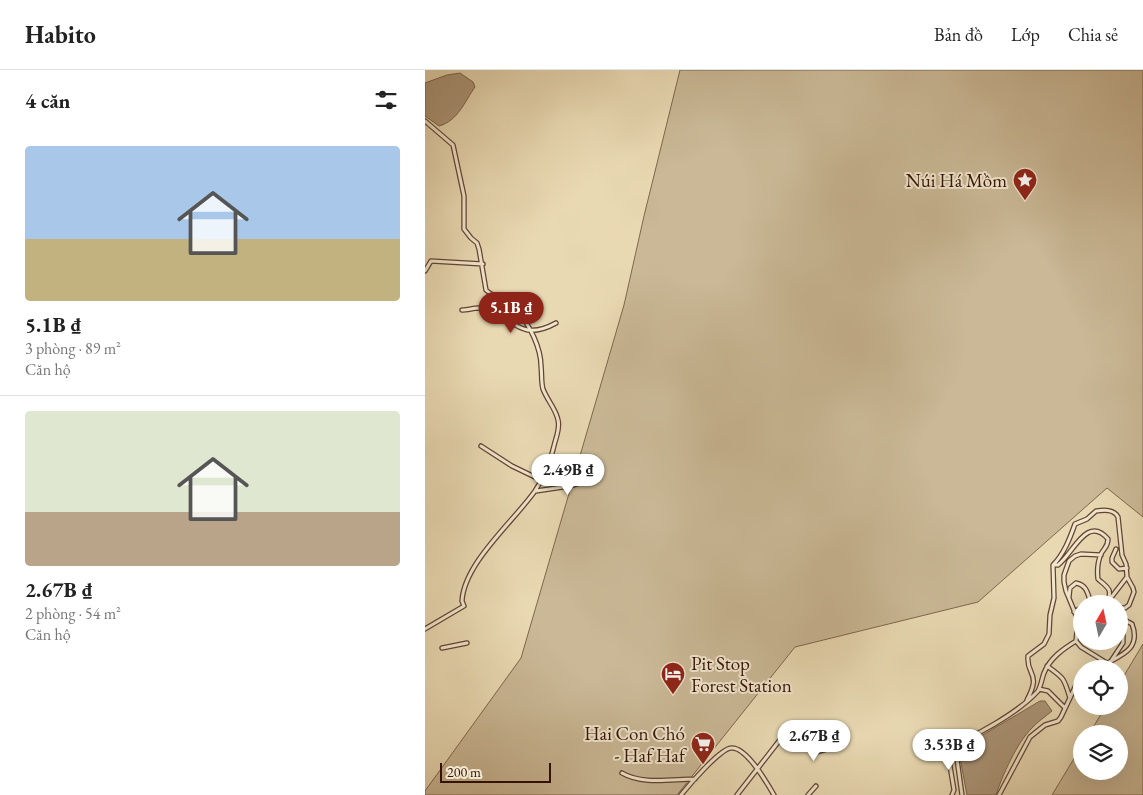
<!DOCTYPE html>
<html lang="vi">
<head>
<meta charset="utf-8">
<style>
	:root { --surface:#fff; --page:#f2f2f2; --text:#222; --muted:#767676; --line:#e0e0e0; --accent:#8f2418 }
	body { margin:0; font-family:"EB Garamond",serif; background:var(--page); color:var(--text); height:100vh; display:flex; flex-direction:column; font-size:19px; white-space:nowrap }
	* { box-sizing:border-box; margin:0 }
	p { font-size:16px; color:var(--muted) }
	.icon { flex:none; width:28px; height:28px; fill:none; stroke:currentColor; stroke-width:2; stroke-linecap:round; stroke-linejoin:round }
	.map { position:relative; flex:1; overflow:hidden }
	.side { display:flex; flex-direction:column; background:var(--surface); width:425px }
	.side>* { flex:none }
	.needle { width:32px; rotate:9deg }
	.fabs { position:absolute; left:648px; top:525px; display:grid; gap:10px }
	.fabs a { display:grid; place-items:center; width:55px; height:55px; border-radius:50%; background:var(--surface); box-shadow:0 5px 20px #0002; font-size:25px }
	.scale { position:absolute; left:15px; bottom:12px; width:111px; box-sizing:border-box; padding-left:5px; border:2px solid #351407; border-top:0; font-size:14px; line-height:18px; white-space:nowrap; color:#351407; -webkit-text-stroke:4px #f1e6ce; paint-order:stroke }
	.price { position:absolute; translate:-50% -42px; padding:0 11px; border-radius:18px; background:#fff; color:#222; font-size:16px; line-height:32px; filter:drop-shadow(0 1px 2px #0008) }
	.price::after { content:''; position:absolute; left:50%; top:30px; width:15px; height:11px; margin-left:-8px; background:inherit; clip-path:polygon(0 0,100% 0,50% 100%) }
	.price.current { background:var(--accent); color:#fff }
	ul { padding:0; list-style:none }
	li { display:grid; align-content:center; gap:10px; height:265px; padding:0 25px }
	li+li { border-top:1px solid var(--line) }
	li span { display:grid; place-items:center; height:155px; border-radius:5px; color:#555 }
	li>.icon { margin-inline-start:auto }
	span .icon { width:90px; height:90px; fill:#fffc; stroke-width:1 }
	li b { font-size:21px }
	h2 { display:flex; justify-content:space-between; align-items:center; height:60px; padding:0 25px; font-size:21px }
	header { display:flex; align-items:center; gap:30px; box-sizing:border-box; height:70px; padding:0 25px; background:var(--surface); border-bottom:1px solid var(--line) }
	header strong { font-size:24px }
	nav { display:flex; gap:28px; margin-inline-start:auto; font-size:18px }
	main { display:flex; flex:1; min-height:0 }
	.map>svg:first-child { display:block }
	.green { fill:#cab896; stroke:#80664e }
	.water { fill:#ac9679; stroke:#7c624b }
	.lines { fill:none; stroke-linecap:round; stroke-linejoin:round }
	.street-casing { stroke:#624532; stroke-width:5.5 }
	.street { stroke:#f1e6ce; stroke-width:3 }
	.labels { text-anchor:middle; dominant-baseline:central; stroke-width:4; stroke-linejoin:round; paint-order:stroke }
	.poi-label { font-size:19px; fill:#351407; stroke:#f1e6ce; text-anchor:end }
</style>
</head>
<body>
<header>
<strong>Habito</strong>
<nav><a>Bản đồ</a><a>Lớp</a><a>Chia sẻ</a></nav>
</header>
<main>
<section class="side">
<h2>4 căn<svg class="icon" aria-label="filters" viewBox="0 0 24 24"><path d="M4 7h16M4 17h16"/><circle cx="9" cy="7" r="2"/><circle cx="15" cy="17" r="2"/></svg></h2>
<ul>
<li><span style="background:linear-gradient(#a9c7e8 60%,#c2b280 0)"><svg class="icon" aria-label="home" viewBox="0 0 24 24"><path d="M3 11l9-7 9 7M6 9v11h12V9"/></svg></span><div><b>5.1B ₫</b><p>3 phòng · 89 m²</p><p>Căn hộ</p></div></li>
<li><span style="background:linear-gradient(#dfe7d0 65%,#b9a48a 0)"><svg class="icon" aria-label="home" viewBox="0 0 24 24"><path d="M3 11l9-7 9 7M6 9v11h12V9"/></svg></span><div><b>2.67B ₫</b><p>2 phòng · 54 m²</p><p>Căn hộ</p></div></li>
</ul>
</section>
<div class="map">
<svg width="718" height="725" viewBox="0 0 718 725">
	<rect width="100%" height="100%" fill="#e9d9b3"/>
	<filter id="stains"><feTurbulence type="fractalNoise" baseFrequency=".004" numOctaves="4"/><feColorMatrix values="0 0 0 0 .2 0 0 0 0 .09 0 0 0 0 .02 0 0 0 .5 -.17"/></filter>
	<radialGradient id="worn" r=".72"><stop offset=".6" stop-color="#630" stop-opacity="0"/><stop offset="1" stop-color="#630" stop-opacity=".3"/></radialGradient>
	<path class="green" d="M 255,0 L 718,0 L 718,447 L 682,418 L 553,532 L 370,577 L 252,725 L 0,725 L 0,721 L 96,588 L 199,235 L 219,146 Z
		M 718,574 L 718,725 L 627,725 L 656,677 L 656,701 L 694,701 L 694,664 L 664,664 L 681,636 L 694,636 L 694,614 Z"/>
	<path class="water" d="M 35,3 L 48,12 L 50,17 C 40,31 33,51 14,56 L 0,46 L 0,13 L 22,5 Z
		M 615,631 L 620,631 L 627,641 C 620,647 612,652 606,659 C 592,673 577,706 571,725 L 542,725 L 535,688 L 543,676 L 556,666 Z"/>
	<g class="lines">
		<defs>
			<path id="street" d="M 0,51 L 28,75 L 39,126 L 39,159 L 46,168 L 52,173 L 54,179 L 61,220 C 70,228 83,233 92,242 C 105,254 116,279 116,296 C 117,304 116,312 118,319 C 122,330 131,339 133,350 C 135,357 132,365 130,372 C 126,390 120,406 110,421 C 89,451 39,493 37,531 L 39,536 L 0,559
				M 0,201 L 6,191 L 58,194
				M 37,240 C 42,240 49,238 53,238 C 87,241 91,275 131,253
				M 56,376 L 87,396 L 116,410
				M 111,421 L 145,416 L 171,408
				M 691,479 L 687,488 L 687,492 L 694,499 L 702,498
				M 629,495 L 633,495 C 648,484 662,444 683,469 C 683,477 679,478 676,484 C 673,491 672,501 673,509 C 683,518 687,518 683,532 L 686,534
				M 644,527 L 645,518 L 651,513 C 662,515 663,524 666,534
				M 685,529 L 702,507
				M 649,542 L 656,538
				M 694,549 L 699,555 L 694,556
				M 651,571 L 656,577 L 682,593
				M 17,578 L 42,573
				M 686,591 L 698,573 L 698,564 L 694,560
				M 622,596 C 639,608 639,608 645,628
				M 672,599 C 689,587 718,583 707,554 L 694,547
				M 614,619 L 623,621 L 640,638
				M 602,630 C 617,602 601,606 603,586 L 619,574 L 624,564 L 625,545 L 629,528 L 628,495 C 639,484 645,468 650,454 L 662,449 L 671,441 C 679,440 689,439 693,447 L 697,485 L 701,494 L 702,507 L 708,518 L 709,522 L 704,535 L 700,538 L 694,538
				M 530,675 L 537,725
				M 197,703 C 217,715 247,709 270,709
				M 256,725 C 264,715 295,679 306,678 C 321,676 342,713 349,725
				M 312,725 L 361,662 L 388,683 L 402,679 L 414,664
				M 383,725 L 391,716
				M 527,725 L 529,720 L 523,684 L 518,678 C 546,670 594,642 613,621 C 616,616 617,608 619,603 C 625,588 638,579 651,571 L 653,550 L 641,521 L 639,512 L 639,505 L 644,491 L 650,486 L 656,484 L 676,485
				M 574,725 L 605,667 L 620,655 L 633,651 L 636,647 L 651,615 L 656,609"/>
		</defs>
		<use href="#street" class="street-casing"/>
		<use href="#street" class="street"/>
	</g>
	<defs>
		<symbol id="sight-pin" viewBox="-11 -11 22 30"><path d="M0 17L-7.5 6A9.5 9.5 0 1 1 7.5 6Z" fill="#8f2418" stroke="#f1e6ce"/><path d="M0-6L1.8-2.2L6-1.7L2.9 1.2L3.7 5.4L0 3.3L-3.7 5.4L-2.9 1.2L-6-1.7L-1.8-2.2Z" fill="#fff"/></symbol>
		<symbol id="hotel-pin" viewBox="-11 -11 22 30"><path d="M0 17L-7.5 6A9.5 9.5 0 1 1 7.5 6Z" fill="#8f2418" stroke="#f1e6ce"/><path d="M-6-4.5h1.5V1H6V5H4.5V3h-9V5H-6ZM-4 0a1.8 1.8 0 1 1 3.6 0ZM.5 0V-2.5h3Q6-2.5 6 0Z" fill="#fff"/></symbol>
		<symbol id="supermarket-pin" viewBox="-11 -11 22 30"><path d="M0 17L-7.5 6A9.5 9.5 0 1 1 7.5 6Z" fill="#8f2418" stroke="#f1e6ce"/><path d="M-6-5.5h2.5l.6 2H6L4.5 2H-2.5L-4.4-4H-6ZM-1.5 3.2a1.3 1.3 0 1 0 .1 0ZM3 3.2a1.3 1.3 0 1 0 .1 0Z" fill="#fff"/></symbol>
	</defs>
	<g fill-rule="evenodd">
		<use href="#sight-pin" x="586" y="96" width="28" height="38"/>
		<use href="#hotel-pin" x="234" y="590" width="28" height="38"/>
		<use href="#supermarket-pin" x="264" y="660" width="28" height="38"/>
	</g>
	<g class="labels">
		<g class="poi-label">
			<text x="582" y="110">Núi Há Mồm</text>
			<text x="266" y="593" text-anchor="start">Pit Stop<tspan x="266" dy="22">Forest Station</tspan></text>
			<text x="260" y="663">Hai Con Chó<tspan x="260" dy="22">- Haf Haf</tspan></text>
		</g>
	</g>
	<rect width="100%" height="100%" filter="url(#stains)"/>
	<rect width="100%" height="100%" fill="url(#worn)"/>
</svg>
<div class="fabs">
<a><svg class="needle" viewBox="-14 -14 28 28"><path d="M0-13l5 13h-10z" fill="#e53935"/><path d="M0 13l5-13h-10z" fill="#767676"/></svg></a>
<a><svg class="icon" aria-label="locate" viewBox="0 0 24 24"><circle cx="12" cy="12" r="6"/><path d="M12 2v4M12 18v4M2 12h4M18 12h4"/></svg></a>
<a><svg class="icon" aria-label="layers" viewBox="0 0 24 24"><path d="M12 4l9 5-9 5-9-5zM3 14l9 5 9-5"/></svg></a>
</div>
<div class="scale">200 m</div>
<b class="price current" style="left:86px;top:264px">5.1B ₫</b>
<b class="price" style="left:143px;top:426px">2.49B ₫</b>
<b class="price" style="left:389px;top:692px">2.67B ₫</b>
<b class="price" style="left:524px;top:701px">3.53B ₫</b>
</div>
</main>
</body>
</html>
